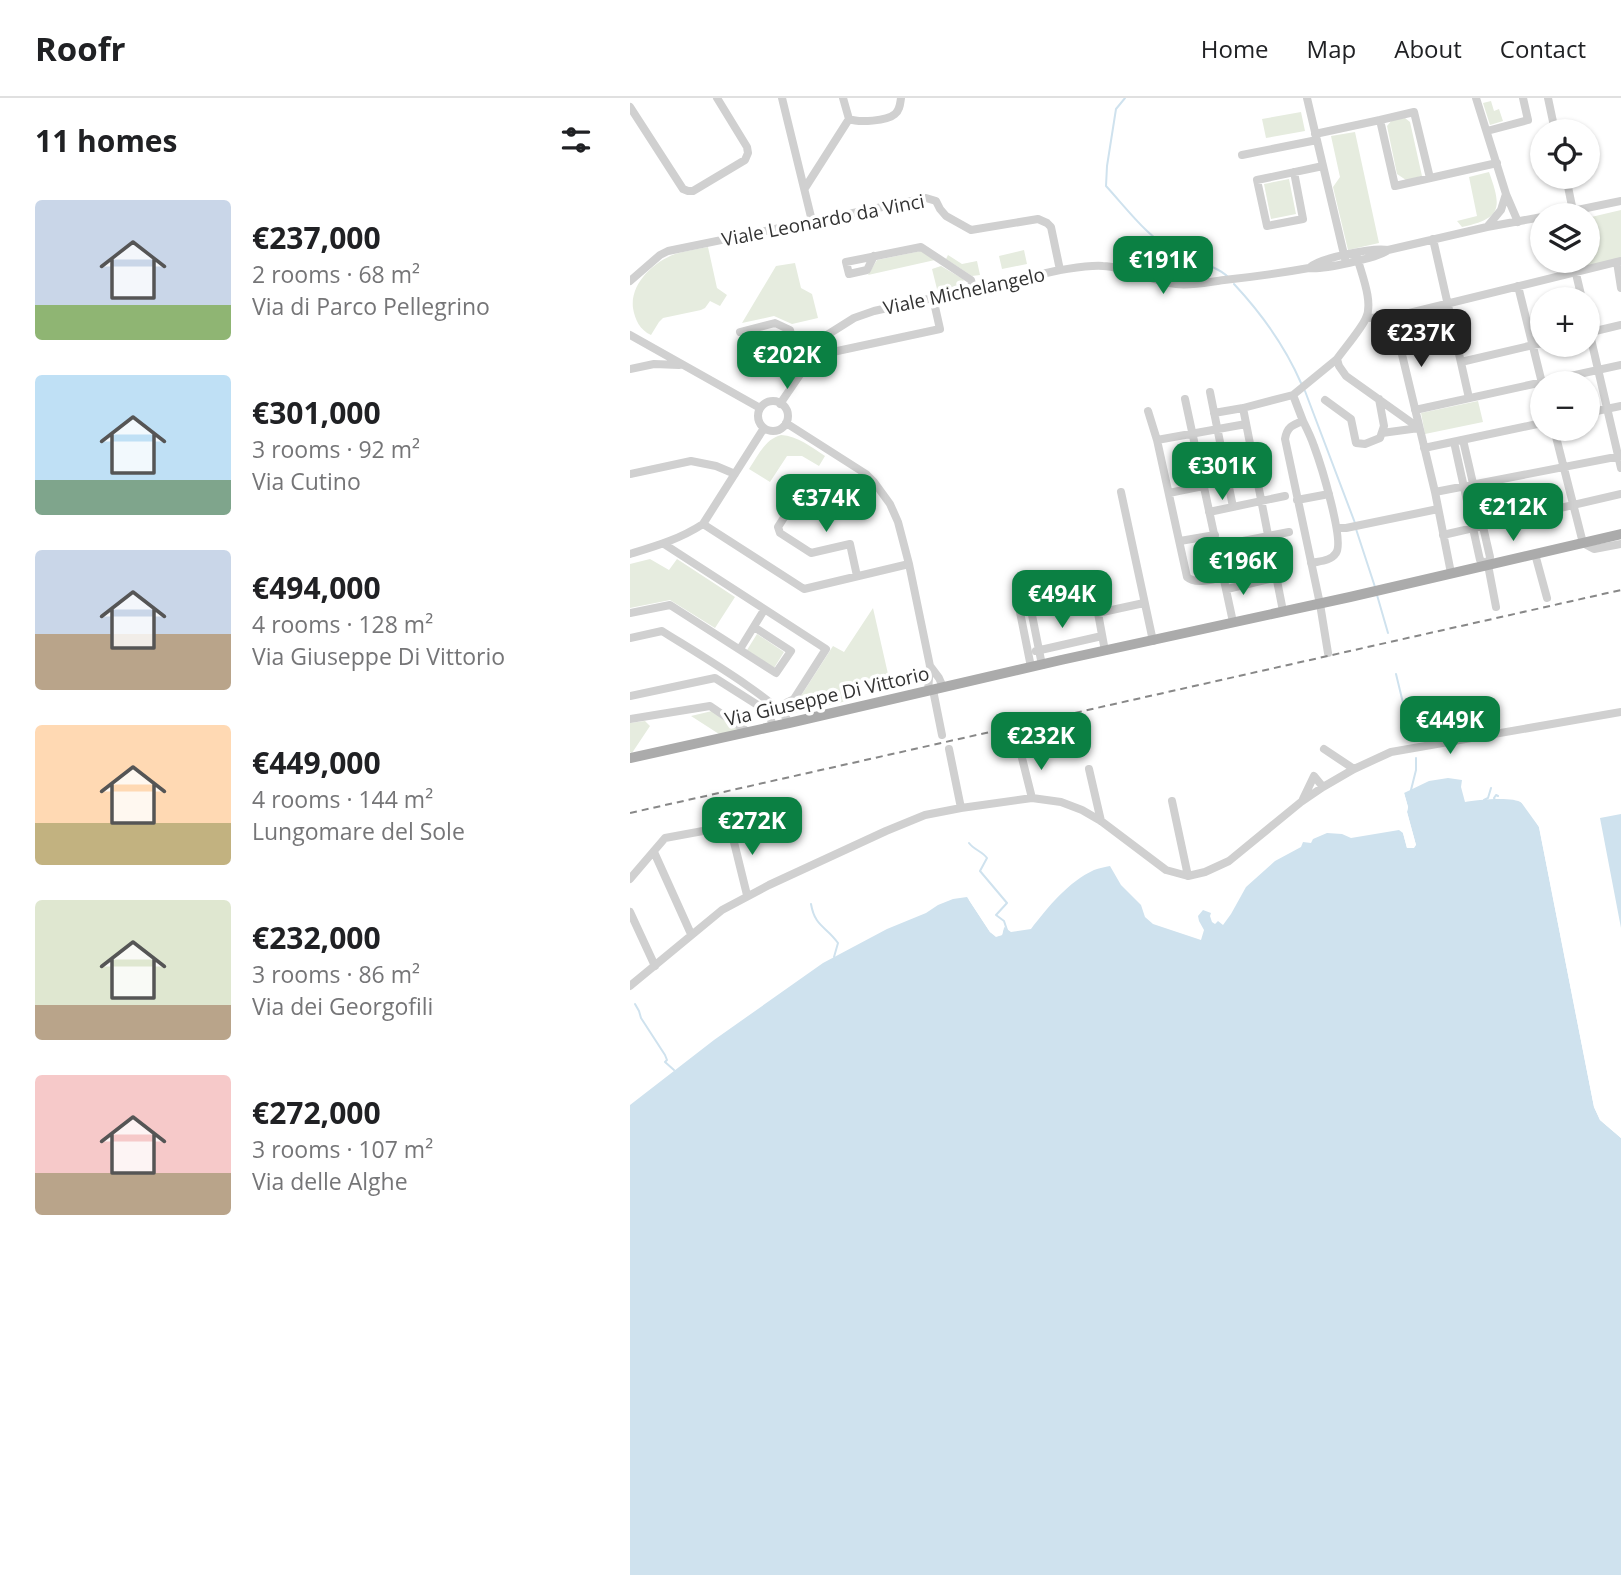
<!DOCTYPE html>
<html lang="en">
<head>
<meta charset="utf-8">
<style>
	:root { --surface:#fff; --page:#f2f2f2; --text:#202124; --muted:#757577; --line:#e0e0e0; --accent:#0b8043 }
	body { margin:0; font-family:"Open Sans",sans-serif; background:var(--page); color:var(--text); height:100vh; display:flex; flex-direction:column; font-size:26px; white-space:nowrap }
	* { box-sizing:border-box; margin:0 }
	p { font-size:23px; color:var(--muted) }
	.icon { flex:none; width:38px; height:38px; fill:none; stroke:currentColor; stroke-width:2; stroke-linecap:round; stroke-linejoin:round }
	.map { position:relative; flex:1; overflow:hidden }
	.drawer { display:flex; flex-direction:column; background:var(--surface); width:630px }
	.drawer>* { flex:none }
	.fabs { position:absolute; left:900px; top:21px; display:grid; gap:14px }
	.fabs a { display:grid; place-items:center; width:70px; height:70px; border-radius:50%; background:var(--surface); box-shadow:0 2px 5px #0004; font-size:35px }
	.price { position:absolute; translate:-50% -60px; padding:0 16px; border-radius:14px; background:var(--accent); color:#fff; font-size:23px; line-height:46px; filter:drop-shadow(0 2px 4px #0008) }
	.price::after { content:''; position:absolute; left:50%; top:42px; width:21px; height:16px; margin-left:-10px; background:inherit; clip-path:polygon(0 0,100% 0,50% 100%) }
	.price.selected { background:#222; color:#fff }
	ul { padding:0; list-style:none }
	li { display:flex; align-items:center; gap:21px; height:175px; padding:0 35px }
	li span { display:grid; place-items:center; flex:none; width:196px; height:140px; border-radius:7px; color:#555 }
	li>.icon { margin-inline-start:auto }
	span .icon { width:84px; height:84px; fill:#fffc; stroke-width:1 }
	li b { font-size:30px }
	h2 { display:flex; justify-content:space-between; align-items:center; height:84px; padding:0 35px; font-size:30px }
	header { display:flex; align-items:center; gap:42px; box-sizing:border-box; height:98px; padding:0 35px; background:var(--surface); border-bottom:2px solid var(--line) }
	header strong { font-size:33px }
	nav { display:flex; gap:38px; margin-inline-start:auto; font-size:24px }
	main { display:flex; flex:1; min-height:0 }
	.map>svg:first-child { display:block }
	.green { fill:#e6ecdf }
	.water { fill:#cfe2ee }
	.pier { fill:#fff }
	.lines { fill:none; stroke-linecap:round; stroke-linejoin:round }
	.stream { stroke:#cfe2ee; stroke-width:2 }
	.minor { stroke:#d0d0d0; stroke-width:8 }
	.major { stroke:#ababab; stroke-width:10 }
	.rail { stroke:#888; stroke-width:2; stroke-dasharray:7 5; stroke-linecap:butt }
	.labels { text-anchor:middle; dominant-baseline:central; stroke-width:7; stroke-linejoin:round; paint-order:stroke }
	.street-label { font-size:19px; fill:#333; stroke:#fff }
</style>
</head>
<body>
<header>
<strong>Roofr</strong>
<nav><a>Home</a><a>Map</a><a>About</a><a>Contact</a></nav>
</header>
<main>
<section class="drawer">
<h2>11 homes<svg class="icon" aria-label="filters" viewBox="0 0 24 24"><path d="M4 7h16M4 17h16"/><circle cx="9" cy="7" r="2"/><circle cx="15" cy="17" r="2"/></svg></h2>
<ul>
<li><span style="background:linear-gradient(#c9d6e8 75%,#8fb573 0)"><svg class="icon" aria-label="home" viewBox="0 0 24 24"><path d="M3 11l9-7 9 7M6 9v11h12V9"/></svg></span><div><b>€237,000</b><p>2 rooms · 68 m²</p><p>Via di Parco Pellegrino</p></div></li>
<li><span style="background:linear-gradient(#bfe0f5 75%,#7fa58c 0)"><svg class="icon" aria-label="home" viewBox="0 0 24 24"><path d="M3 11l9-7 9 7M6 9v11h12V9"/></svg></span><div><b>€301,000</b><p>3 rooms · 92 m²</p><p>Via Cutino</p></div></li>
<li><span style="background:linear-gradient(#c9d6e8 60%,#b9a48a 0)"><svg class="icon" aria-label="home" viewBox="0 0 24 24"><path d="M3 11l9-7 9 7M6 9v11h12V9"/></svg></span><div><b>€494,000</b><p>4 rooms · 128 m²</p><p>Via Giuseppe Di Vittorio</p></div></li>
<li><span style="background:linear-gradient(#ffd9b3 70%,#c2b280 0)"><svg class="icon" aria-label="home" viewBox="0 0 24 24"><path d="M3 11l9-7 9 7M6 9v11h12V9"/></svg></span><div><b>€449,000</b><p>4 rooms · 144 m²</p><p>Lungomare del Sole</p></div></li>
<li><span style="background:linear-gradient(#dfe7d0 75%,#b9a48a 0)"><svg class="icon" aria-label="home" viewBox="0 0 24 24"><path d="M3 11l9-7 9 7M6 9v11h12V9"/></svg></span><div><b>€232,000</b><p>3 rooms · 86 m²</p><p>Via dei Georgofili</p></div></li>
<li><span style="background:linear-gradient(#f6c9c9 70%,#b9a48a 0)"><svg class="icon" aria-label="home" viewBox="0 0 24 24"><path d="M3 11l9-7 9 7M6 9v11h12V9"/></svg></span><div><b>€272,000</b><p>3 rooms · 107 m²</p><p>Via delle Alghe</p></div></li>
</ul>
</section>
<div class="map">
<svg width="991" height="1477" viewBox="0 0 991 1477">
	<rect width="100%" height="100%" fill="#fff"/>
	<path class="green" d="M 861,3 L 864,13 L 869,11 L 873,23 L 860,27 L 853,5 Z
		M 671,14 L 675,33 L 636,40 L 632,21 Z
		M 775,20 L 780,24 L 792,78 L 776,82 L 767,76 L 757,28 L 762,22 Z
		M 725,34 L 749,145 L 718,152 L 703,89 L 710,79 L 701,38 Z
		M 859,74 C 872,110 872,120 832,129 L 827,123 L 847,118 L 839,79 Z
		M 659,81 L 666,116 L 641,121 L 634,86 Z
		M 991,112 L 991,160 L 948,170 L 947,163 L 957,163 L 957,120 Z
		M 78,149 L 87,190 L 97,197 L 90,208 L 80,203 L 75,210 L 71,212 L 33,220 L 29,224 L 21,237 C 10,232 5,222 3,210 C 0,186 23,164 45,156 C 55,153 67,151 78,149 Z
		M 394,152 L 397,166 L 372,171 L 369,158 Z
		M 291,153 L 305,162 L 238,177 L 247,162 Z
		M 318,157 L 332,166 L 347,163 L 350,177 L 342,178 L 316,161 Z
		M 165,165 L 171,190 L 182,196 L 188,220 L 162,226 L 144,218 L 112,225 L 146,168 Z
		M 311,168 L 333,181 L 335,187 L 333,190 L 308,195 L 302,171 Z
		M 848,303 L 853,324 L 795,336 L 791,315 Z
		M 151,337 C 168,338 181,349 195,358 L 189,368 L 172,358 L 157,358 L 140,384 L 119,371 C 128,358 135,341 151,337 Z
		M 20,461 L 39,472 L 47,461 L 105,499 L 85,530 L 40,502 L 0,510 L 0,466 Z
		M 243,510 L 258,576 L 226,584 L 230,600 L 164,615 L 167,604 L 203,548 L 214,554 Z
		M 127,536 L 154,554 L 144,570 L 117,552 Z
		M 82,613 L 110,632 L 89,636 L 61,618 Z
		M 15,623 L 20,628 L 2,655 L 0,654 L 0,625 Z"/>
	<path class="water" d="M 818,680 L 832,682 L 831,689 L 835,704 C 847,702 883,698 892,705 C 899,711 904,721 909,729 L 964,1009 L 970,1022 L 991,1040 L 991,1477 L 0,1477 L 0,1007 L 84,942 L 193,865 L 257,831 L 296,815 L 308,807 L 323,801 L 337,799 L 360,834 L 366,838 L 372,837 L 374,829 L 381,834 L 401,831 C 418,809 438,784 464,772 C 469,770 475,769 480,768 L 491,787 L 511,807 L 515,819 L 523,826 L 571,842 L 574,832 L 569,823 L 568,818 L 573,812 L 581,815 L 580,818 L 582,824 L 585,826 L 588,823 L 593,827 L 601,816 L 616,789 L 645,763 L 671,749 L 673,744 L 681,745 L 683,741 L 697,735 L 712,736 L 721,740 L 769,732 L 773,735 L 777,750 L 786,747 L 777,714 L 778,709 L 774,695 L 799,683 Z
		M 991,716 L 991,830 L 970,720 Z"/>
	<path class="pier" d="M 773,691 L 778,709 L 777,714 L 786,747 L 784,750 L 777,750 L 773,735 L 775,734 L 775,732 L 777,734 L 780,747 L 782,746 L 773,714 L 774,709 L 770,695 Z
		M 890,700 L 894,702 L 901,710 L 913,728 L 967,1008 L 973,1020 L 991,1036 L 991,1040 L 970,1022 L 964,1009 L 909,729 L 891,704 L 892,703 Z
		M 337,796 L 340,797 L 363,832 L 366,835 L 369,834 L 372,826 L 374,829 L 372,837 L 366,839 L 360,834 L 339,802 L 342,802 Z"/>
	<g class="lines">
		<path class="stream" d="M 495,0 L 486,11 L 477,68 L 476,88 C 498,112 519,141 548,156 C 564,165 585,166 598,179
			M 604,186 C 631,215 655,248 671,285
			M 675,293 L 725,425
			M 726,431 L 745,489
			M 747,497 L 758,535
			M 766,576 L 782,642
			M 781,692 L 786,672 L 786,660
			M 854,702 L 858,700 L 861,690
			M 865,702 L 864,700 L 866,697 L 868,698
			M 339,745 C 344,752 352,753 357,760 L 350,773 L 377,805 L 366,817 L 374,823 L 377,832
			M 181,806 C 185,829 196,828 208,845 L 204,859
			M 5,906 L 9,913 L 11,920 L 35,957 L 37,962 L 35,964 L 44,972"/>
		<path class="minor" d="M 152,0 L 182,123
			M 213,0 L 219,21
			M 677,0 L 716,165
			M 846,0 L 876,96 L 888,124
			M 918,0 L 925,33
			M 0,9 L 53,91 L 58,93 L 63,93 L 115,62 L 118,55 L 117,49 L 87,0
			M 857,33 L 898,22 L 893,0
			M 685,36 L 750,22
			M 612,57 L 687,42
			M 664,74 L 673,121 L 637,128 L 627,82 L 693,68
			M 936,79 L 943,113
			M 800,80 L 784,14 L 750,22 L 765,88 L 867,65
			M 175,90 L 219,21 C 229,25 257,23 265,16 C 270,12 270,6 271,0
			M 923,117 L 991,103
			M 857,129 L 871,112 L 876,96
			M 803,141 L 839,300
			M 726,155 C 730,173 744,203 736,220 C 732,230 714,251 707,261 L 709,268 L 716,278 L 789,330
			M 244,158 L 237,172 L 219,176 L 216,164 L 291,149 L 341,182 L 343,190
			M 943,163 L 952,201
			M 987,164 L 991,190
			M 679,170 C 689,160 744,149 758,152
			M 0,183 L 30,157 L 38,153 L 296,100 L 306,103 L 310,111 L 316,118 L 341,132 L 408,121 L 417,125 L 421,129 L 430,172
			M 888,188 L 912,285
			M 763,219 L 805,394 L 821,475
			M 736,220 L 763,219 L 991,163
			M 957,224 L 991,370
			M 110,234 L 145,225 L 160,232 L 171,275
			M 957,235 L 991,227
			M 0,237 L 130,310
			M 184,258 L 310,231 L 303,200
			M 831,264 L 912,245
			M 0,271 L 24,266 L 49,267
			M 580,294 L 603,409
			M 663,297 L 673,323 C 662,327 657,329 655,341 L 690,506 L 698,555
			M 555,301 L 603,524
			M 695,302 L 721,321 L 726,345 L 735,346 L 750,340 L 754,328 L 749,301
			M128 318a15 15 0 1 1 30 0a15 15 0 1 1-30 0Z
			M 150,306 L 197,237 L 224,220 L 244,213 L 430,172 C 444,170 459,167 473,168 C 498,169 521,183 546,186 C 562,188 578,184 594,182 C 623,179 651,175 679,170 C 691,172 749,160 758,152 L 857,129 L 912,119
			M 613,310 L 653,513
			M 785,312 L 991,267
			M 518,313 L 527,342 L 557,479 C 566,487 583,481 594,479
			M 584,315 L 613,310 L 663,297 L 707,261
			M 957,315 L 991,308
			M 673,323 C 677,331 681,339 684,348 C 690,364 715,443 706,455 C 701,463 690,463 681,465
			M 156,325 L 236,376 L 244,384 L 260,406 L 268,424 L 279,466 L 300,568 L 298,593
			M 924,331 L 953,445 L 964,451 L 991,446
			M 752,335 L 789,330
			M 527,342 L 616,326
			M 833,342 L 860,459 L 858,467 L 866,509
			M 824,344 L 850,462 L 858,467
			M 794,350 L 912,325
			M 0,376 L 61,363 L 86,368 L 105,376
			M 176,385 L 148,429 L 150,435 L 181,455 L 220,446 L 227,478
			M 491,394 L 523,543
			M 805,394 L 991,358
			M 539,395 L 573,388
			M 667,402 L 699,396
			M 579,414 L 655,398
			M 73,426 L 174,491 L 279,466
			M 707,430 L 716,430 L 808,411
			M 813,437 L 991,396
			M 550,443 L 585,437
			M 34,446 L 196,551 L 164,601 L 147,609
			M 587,448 L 659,434
			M 0,456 C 26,448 50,441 73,426 L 134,330
			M 905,456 L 917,500
			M 597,491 L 648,479
			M 0,515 L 40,507 L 146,575 L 161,553 L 124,529
			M 0,540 L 32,533 C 55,548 153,605 159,625
			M 110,551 L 134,512
			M 406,553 L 472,538
			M 475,553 L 468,515 L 514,505
			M 300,568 L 309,580 L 313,589
			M 401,569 L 387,499 L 398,497 L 412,567
			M 303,592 L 312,637
			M 0,598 L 85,580 L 134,611 L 139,616 L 143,628
			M 0,621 L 80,608 L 118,634
			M 319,651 L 331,710
			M 694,651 L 724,671
			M 459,671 L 471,723
			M 402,700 L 390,652 L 415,646
			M 673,701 L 684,678 L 693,689
			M 542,703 L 558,778
			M 24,754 L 61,836
			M 0,781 L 35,740 L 100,728 L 117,797
			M 0,814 L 25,868
			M 0,888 L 92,812 L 139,787 L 256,733 L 295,717 L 331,710 L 402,700 L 431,704 L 452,712 L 471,723 L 536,772 L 558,778 L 575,774 L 599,763 L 671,704 L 693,689 L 724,671 L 761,654 L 991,614"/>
		<path class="major" d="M 0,660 L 159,625 L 431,562 L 720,499 L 991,436"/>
		<path class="rail" d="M 0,715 L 991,492"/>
	</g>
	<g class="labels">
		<g class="street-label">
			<text transform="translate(193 122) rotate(-11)">Viale Leonardo da Vinci</text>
			<text transform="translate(334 193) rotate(-12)">Viale Michelangelo</text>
			<text transform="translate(197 598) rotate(-13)">Via Giuseppe Di Vittorio</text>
		</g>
	</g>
</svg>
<div class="fabs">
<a><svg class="icon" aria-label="locate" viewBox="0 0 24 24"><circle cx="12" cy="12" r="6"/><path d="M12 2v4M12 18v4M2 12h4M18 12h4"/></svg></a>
<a><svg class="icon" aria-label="layers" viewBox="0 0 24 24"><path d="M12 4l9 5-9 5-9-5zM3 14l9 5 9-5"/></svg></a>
<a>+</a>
<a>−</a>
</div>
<b class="price" style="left:533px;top:198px">€191K</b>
<b class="price selected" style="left:791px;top:271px">€237K</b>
<b class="price" style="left:157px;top:293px">€202K</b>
<b class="price" style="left:592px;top:404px">€301K</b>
<b class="price" style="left:196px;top:436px">€374K</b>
<b class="price" style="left:883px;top:445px">€212K</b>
<b class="price" style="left:613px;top:499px">€196K</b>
<b class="price" style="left:432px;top:532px">€494K</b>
<b class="price" style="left:820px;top:658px">€449K</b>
<b class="price" style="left:411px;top:674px">€232K</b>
<b class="price" style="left:122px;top:759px">€272K</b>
</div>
</main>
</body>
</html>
